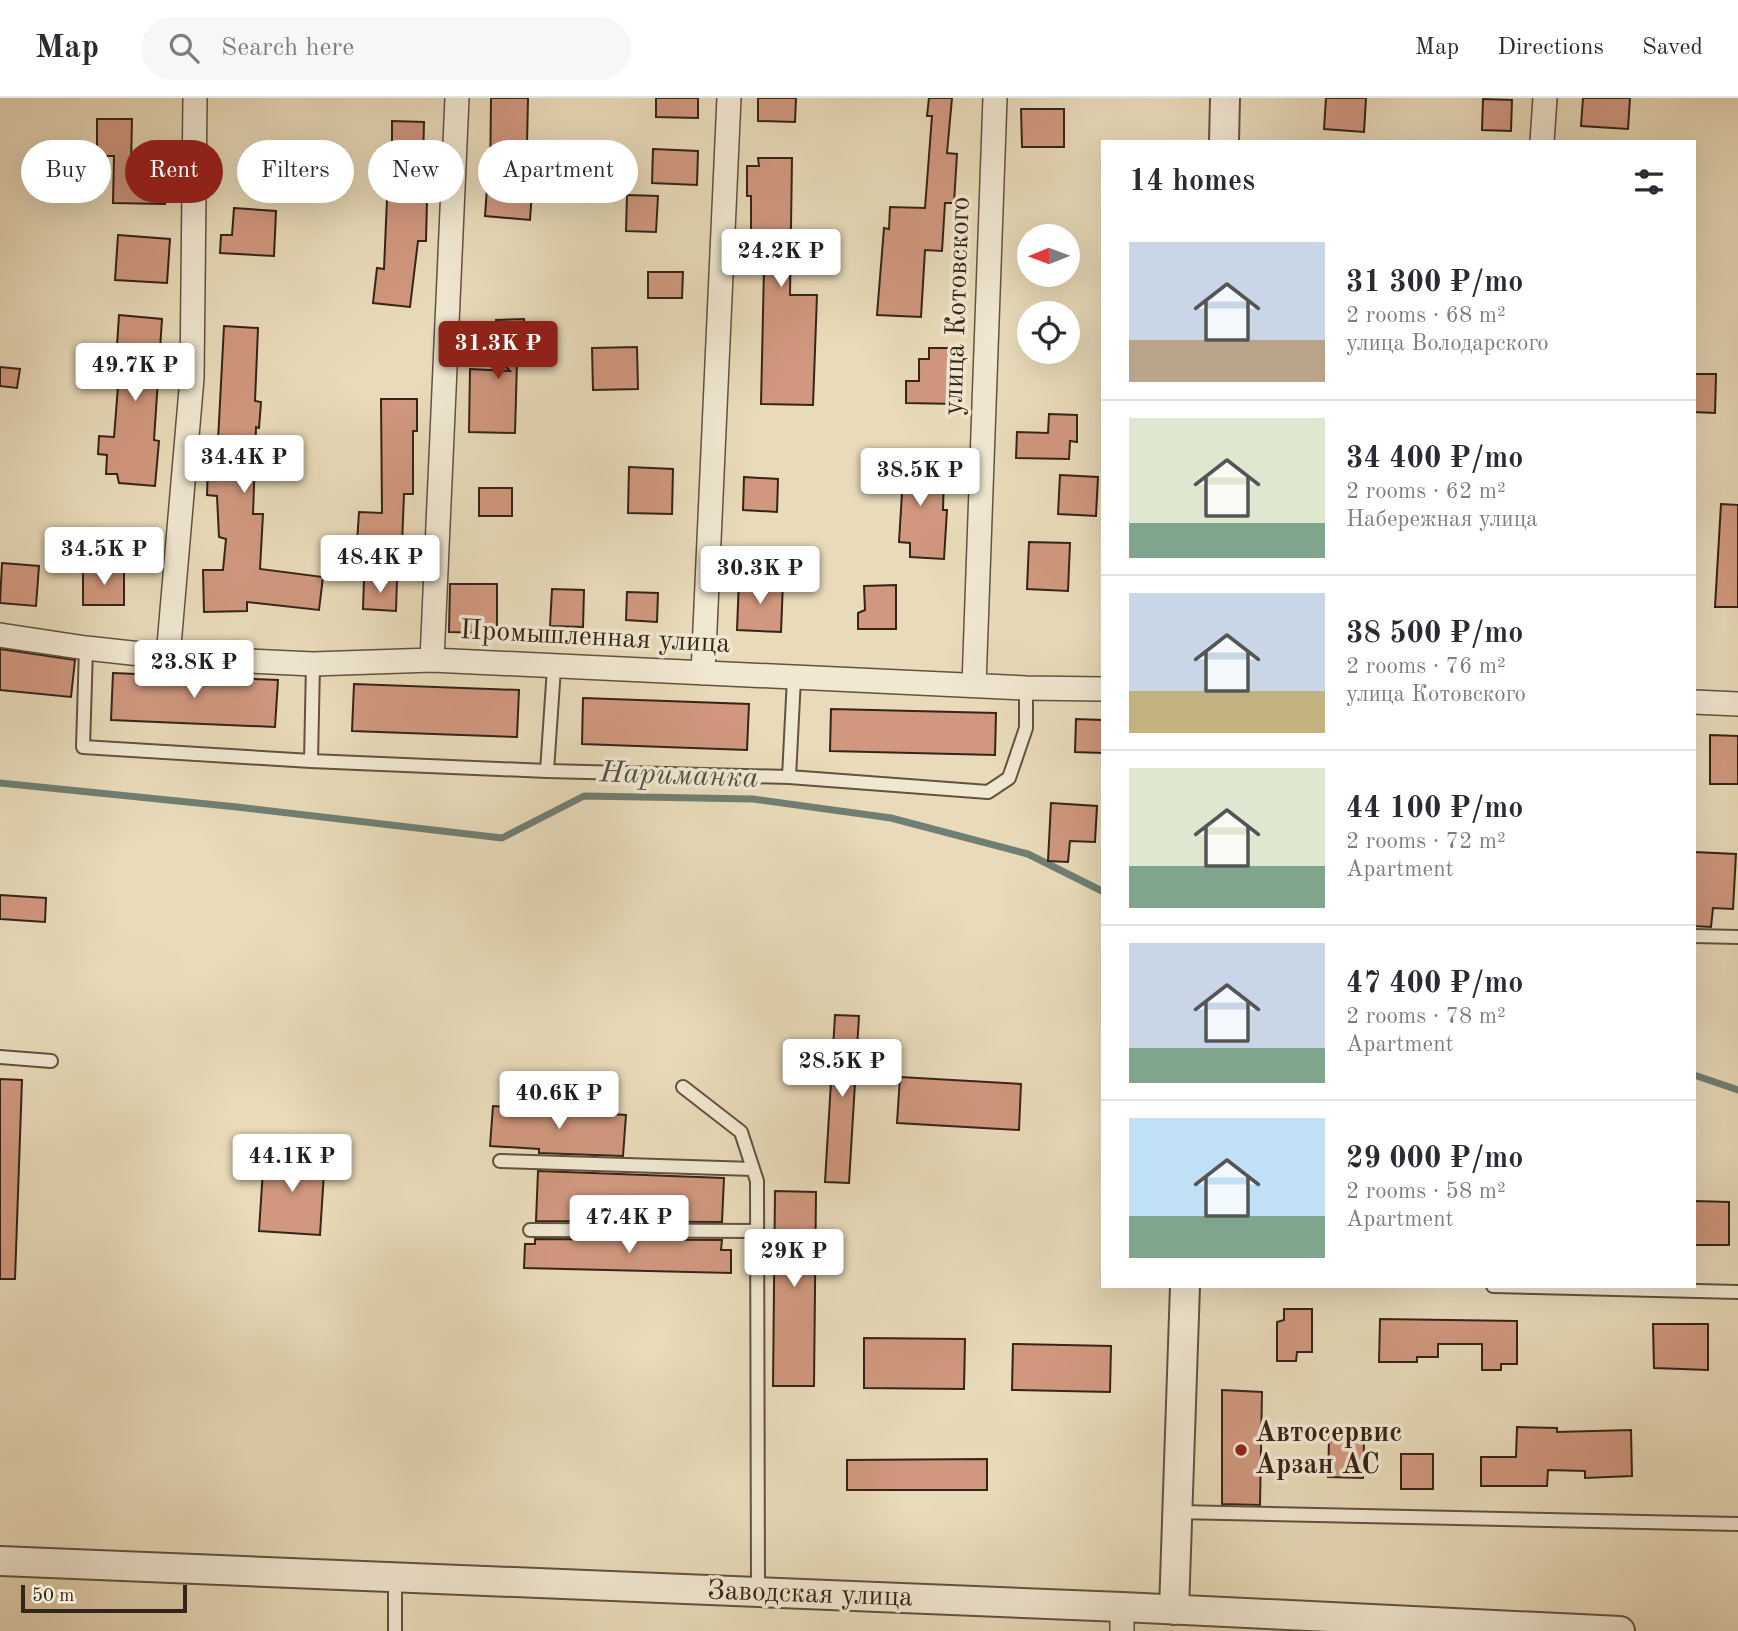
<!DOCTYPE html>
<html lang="en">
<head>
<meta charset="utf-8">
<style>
	:root { --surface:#fff; --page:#f7f7f7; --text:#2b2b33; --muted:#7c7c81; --line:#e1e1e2; --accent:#8f2418 }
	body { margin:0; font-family:"Old Standard TT",serif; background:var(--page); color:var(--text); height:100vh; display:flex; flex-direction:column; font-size:26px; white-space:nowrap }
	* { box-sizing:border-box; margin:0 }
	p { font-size:23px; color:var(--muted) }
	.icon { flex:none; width:38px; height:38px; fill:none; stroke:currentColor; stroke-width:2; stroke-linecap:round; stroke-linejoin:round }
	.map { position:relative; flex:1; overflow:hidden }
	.panel { position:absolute; left:1101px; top:42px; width:595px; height:1148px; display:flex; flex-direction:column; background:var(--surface); border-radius:0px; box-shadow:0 7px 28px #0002 }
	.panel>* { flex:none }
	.top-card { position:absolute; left:21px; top:42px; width:665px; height:63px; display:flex; gap:14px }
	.needle { width:46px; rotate:269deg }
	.fabs { position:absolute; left:1017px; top:126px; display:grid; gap:14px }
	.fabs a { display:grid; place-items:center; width:63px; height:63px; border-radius:50%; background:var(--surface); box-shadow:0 7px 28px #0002; font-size:35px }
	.scale { position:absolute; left:21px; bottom:18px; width:166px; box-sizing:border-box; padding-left:7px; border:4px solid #352418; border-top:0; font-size:19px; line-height:24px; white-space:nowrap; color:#352418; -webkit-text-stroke:5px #f1e8d2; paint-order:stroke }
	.price { position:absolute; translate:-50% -60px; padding:0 16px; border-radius:7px; background:#fff; color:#222; font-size:23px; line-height:46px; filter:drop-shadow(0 2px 4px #0008) }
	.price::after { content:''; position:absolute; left:50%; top:42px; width:21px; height:16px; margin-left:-10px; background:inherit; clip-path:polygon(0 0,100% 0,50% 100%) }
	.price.on { background:var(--accent); color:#fff }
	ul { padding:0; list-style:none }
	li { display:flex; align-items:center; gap:21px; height:175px; padding:0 28px }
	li+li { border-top:2px solid var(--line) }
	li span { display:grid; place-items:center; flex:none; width:196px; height:140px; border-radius:0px; color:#555 }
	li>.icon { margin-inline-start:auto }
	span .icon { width:84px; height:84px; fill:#fffc; stroke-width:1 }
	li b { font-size:30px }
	h2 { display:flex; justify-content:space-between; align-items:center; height:84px; padding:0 28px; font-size:30px }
	.chip { padding:0 24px; border-radius:32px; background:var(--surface); box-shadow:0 7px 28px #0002; font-size:24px; line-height:63px }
	.chip.on { background:var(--accent); color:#fff }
	header { display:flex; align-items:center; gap:42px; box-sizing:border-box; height:98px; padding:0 35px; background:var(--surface); border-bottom:2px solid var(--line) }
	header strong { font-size:33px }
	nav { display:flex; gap:38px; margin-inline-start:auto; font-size:24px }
	.search { width:490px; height:63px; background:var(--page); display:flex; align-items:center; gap:18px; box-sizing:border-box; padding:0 24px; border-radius:38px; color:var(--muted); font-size:26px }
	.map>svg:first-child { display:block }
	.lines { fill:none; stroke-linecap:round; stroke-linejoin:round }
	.stream { stroke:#707f73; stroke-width:7 }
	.building { fill:#d1987f; stroke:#352418; stroke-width:2 }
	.service-casing { stroke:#625240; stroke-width:16 }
	.minor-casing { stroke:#625240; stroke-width:26 }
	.tertiary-casing { stroke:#625240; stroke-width:32 }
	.service { stroke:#f1e8d2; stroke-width:12 }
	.minor { stroke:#f1e8d2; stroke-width:23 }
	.tertiary { stroke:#f1e8d2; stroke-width:28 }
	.poi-dot { fill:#8f2418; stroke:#f1e8d2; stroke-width:2.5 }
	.labels { text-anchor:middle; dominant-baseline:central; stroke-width:7; stroke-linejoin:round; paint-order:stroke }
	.street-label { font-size:28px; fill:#352418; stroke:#f1e8d2 }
	.poi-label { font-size:28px; font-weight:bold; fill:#352418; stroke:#f1e8d2; text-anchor:start }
	.water-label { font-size:30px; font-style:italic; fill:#525146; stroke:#f1e8d2 }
</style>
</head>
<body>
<header>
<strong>Map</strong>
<div class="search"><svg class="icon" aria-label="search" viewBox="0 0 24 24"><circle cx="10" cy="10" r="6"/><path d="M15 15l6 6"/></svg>Search here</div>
<nav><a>Map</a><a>Directions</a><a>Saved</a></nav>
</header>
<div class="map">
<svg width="1738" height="1533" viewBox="0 0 1738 1533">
	<rect width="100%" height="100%" fill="#e9dbba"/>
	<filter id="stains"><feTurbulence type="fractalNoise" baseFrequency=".00286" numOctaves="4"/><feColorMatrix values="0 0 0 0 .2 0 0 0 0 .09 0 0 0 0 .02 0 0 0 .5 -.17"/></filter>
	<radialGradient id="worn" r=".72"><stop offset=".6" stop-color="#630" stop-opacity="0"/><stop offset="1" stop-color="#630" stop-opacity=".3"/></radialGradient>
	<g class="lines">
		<path class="stream" d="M 0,685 L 237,709 L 502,740 L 584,698 L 753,701 L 891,720 L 1028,756 L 1102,793
			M 1694,977 L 1738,992"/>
	</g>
	<path class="building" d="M 491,0 L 528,0 L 526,93 L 532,94 L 530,122 L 485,118 L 487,90 L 490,90 Z
		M 656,0 L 698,0 L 698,20 L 656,19 Z
		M 758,0 L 796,0 L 795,24 L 758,23 Z
		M 929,0 L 952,0 L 947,55 L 957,56 L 954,105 L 945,105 L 942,153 L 925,152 L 921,219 L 877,217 L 884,130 L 889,131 L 890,109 L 925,110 L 932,18 L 927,18 Z
		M 1326,0 L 1366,0 L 1364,34 L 1324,31 Z
		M 1583,0 L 1630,0 L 1628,31 L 1581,28 Z
		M 1483,1 L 1512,2 L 1511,33 L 1482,32 Z
		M 1021,11 L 1064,11 L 1064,49 L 1022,49 Z
		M 97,21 L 132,21 L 131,68 L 166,68 L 165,106 L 113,105 L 114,58 L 97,58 Z
		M 392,23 L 424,24 L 423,63 L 392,62 Z
		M 653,51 L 698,53 L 697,87 L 652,85 Z
		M 758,60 L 792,60 L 790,197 L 817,197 L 813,307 L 761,306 L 764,169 L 751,169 L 751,98 L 747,98 L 747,68 L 759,68 Z
		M 627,97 L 658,98 L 656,134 L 626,133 Z
		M 387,101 L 427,102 L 426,143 L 418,143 L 410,209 L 373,205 L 377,170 L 384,171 Z
		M 234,110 L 276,113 L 274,158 L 220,155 L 221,137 L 232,137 Z
		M 118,137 L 170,141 L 167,185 L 115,182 Z
		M 648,174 L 683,174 L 682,200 L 648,200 Z
		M 119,217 L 162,221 L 154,342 L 159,343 L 155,388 L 119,385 L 117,376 L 106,376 L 107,357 L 98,356 L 99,338 L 114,339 L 120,263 L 116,263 Z
		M 524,221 L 525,263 L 517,264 L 515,335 L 469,334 L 470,271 L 510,273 L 481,244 L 496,229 L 496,222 Z
		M 224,228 L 258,230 L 255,303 L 261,304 L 259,330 L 256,329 L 253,416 L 263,416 L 260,471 L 323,479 L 319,512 L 247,504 L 247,513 L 204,514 L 203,472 L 223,472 L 226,441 L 219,439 L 217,398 L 207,397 L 209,342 L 218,343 Z
		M 637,249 L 638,291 L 593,292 L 592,250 Z
		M 929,250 L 958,250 L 957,306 L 906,305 L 906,283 L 919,283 L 919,261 L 929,261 Z
		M 0,269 L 20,271 L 17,290 L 0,288 Z
		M 1694,276 L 1716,276 L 1715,315 L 1694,314 Z
		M 381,301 L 417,301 L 417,333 L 413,333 L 413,396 L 404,396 L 402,447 L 357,445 L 359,414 L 382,415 Z
		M 1049,316 L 1077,317 L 1077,344 L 1070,343 L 1069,361 L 1016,360 L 1017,334 L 1048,335 Z
		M 890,363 L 933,364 L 933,377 L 944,377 L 943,412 L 947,412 L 944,461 L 910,459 L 910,445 L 899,444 L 902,395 L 889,395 Z
		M 629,369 L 673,371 L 672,416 L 628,415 Z
		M 1060,377 L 1098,379 L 1096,418 L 1058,416 Z
		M 744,379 L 778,381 L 777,414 L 743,412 Z
		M 479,390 L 512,390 L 512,418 L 479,418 Z
		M 1721,406 L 1738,407 L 1738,509 L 1715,509 Z
		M 1029,444 L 1070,445 L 1068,493 L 1027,491 Z
		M 2,465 L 39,468 L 36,508 L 0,505 Z
		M 83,470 L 124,470 L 124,507 L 83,507 Z
		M 364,481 L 397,482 L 396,513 L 363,511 Z
		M 739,482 L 783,484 L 781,534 L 737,532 Z
		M 450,486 L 497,486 L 497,535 L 449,534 Z
		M 896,487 L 896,531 L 858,531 L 858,515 L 865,512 L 864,488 Z
		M 552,491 L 584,492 L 583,529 L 550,528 Z
		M 627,494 L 658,495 L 657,524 L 626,522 Z
		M 0,551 L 75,562 L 71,599 L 0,592 Z
		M 113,575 L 278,582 L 275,629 L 111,622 Z
		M 354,586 L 519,592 L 517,639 L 352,633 Z
		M 583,600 L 749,606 L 747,652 L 582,646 Z
		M 831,611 L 996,615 L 995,657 L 830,653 Z
		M 1076,621 L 1102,622 L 1102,655 L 1075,654 Z
		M 1710,637 L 1738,638 L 1738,686 L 1710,686 Z
		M 1051,705 L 1097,708 L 1095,744 L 1070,743 L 1068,764 L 1048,763 Z
		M 1694,754 L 1736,756 L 1733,811 L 1713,810 L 1711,829 L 1694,828 Z
		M 0,797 L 46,800 L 45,824 L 0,821 Z
		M 835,917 L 859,918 L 849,1085 L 825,1084 Z
		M 900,979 L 1021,986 L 1019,1032 L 897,1025 Z
		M 0,981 L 22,982 L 15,1181 L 0,1181 Z
		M 493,1008 L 626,1017 L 623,1058 L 539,1055 L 539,1051 L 490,1048 Z
		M 264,1056 L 325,1059 L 320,1137 L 259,1133 Z
		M 538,1073 L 724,1080 L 722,1124 L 536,1123 Z
		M 775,1093 L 816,1094 L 814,1288 L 773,1288 Z
		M 1694,1103 L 1729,1104 L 1729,1147 L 1694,1147 Z
		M 535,1141 L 722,1142 L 721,1152 L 731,1152 L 731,1175 L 524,1170 L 525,1146 L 535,1146 Z
		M 1284,1211 L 1312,1211 L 1312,1254 L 1297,1254 L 1296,1263 L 1277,1263 L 1277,1224 L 1284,1222 Z
		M 1380,1221 L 1517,1223 L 1517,1266 L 1501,1266 L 1501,1272 L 1482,1272 L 1482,1246 L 1438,1246 L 1438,1259 L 1417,1259 L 1417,1264 L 1379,1264 Z
		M 1653,1226 L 1708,1226 L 1708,1272 L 1654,1270 Z
		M 864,1240 L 965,1241 L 964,1291 L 864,1290 Z
		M 1013,1246 L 1111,1248 L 1110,1294 L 1012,1292 Z
		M 1222,1292 L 1262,1294 L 1260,1407 L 1222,1406 Z
		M 1517,1329 L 1557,1330 L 1557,1334 L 1631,1332 L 1632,1378 L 1585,1380 L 1585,1373 L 1548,1372 L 1547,1388 L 1481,1388 L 1481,1359 L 1516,1359 Z
		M 1329,1343 L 1364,1344 L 1363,1380 L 1328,1379 Z
		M 1401,1356 L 1433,1356 L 1433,1391 L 1401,1391 Z
		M 987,1361 L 987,1392 L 847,1392 L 847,1362 Z"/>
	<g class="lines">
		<defs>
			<path id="service" d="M 86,550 L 83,649 L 311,663 L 547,673 L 789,679 L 988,694 L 1009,680 L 1026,630 L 1026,590
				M 311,663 L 313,566
				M 547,673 L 554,570
				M 789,679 L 794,580
				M 1694,838 L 1738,839
				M 0,959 L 51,963
				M 683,989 L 741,1034 L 757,1083 L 758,1494
				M 500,1063 L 753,1071
				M 530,1132 L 757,1133
				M 1493,1188 L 1738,1194
				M 1177,1414 L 1738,1426
				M 395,1533 L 395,1480"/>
			<path id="minor" d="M 1542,44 L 1545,0
				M 0,537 L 86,550 L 168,559 L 313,566 L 432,562 L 1026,590 L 1102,591
				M 168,559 L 192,280 L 195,0
				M 432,562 L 457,0
				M 703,575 L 729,0
				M 974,587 L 995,0
				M 1694,604 L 1738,606
				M 1122,1533 L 1122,1509"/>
			<path id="tertiary" d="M 1224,44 L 1225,0
				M 0,1463 L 1122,1509 L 1620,1533
				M 1174,1512 L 1185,1188"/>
		</defs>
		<use href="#service" class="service-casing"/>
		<use href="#minor" class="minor-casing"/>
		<use href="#tertiary" class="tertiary-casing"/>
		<use href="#service" class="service"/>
		<use href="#minor" class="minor"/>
		<use href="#tertiary" class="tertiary"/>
	</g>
	<circle class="poi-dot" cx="1241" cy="1352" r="7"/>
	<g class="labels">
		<g class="street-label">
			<text transform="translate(958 208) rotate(-88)">улица Котовского</text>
			<text transform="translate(595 540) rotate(3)">Промышленная улица</text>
			<text transform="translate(810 1497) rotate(2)">Заводская улица</text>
		</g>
		<g class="poi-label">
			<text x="1255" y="1336">Автосервис<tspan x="1255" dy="32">Арзан АС</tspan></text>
		</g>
		<g class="water-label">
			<text transform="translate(679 678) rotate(2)">Нариманка</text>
		</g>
	</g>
	<rect width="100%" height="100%" filter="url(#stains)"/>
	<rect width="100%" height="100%" fill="url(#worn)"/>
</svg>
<div class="fabs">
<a><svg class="needle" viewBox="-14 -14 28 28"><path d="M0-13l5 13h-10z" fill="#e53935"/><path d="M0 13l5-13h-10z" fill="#7c7c81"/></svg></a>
<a><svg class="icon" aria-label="locate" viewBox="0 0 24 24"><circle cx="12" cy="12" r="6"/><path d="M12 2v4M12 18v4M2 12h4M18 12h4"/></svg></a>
</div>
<div class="scale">50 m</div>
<b class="price" style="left:781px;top:191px">24.2K ₽</b>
<b class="price on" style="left:498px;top:283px">31.3K ₽</b>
<b class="price" style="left:135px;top:305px">49.7K ₽</b>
<b class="price" style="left:244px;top:397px">34.4K ₽</b>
<b class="price" style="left:920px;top:410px">38.5K ₽</b>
<b class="price" style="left:104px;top:489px">34.5K ₽</b>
<b class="price" style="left:380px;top:497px">48.4K ₽</b>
<b class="price" style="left:760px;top:508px">30.3K ₽</b>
<b class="price" style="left:194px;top:602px">23.8K ₽</b>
<b class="price" style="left:842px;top:1001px">28.5K ₽</b>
<b class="price" style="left:559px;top:1033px">40.6K ₽</b>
<b class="price" style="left:292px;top:1096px">44.1K ₽</b>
<b class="price" style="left:629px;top:1157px">47.4K ₽</b>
<b class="price" style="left:794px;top:1191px">29K ₽</b>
<div class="top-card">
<a class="chip">Buy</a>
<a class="chip on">Rent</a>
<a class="chip">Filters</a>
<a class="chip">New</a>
<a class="chip">Apartment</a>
</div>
<section class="panel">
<h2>14 homes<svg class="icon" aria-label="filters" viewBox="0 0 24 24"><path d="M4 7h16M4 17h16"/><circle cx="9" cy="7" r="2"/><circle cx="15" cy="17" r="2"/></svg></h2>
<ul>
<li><span style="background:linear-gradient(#c9d6e8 70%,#b9a48a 0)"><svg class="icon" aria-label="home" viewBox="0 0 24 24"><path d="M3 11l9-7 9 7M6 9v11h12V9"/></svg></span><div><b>31 300 ₽/mo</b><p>2 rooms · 68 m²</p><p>улица Володарского</p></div></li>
<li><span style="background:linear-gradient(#dfe7d0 75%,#7fa58c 0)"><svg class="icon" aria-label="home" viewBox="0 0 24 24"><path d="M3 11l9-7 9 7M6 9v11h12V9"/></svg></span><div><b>34 400 ₽/mo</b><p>2 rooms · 62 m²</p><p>Набережная улица</p></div></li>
<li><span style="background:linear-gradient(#c9d6e8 70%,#c2b280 0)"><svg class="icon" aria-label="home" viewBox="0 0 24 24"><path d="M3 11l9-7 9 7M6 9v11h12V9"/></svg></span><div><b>38 500 ₽/mo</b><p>2 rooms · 76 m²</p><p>улица Котовского</p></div></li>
<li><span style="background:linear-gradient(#dfe7d0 70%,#7fa58c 0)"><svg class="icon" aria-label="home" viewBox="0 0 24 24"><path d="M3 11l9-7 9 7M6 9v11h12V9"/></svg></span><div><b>44 100 ₽/mo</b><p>2 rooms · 72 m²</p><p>Apartment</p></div></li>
<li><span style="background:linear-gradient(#c9d6e8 75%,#7fa58c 0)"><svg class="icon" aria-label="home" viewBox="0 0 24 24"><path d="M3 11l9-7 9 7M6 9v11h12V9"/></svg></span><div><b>47 400 ₽/mo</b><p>2 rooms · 78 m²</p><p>Apartment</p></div></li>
<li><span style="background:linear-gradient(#bfe0f5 70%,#7fa58c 0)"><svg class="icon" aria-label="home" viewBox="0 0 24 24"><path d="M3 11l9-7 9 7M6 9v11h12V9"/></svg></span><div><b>29 000 ₽/mo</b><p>2 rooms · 58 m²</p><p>Apartment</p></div></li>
</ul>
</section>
</div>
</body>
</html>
